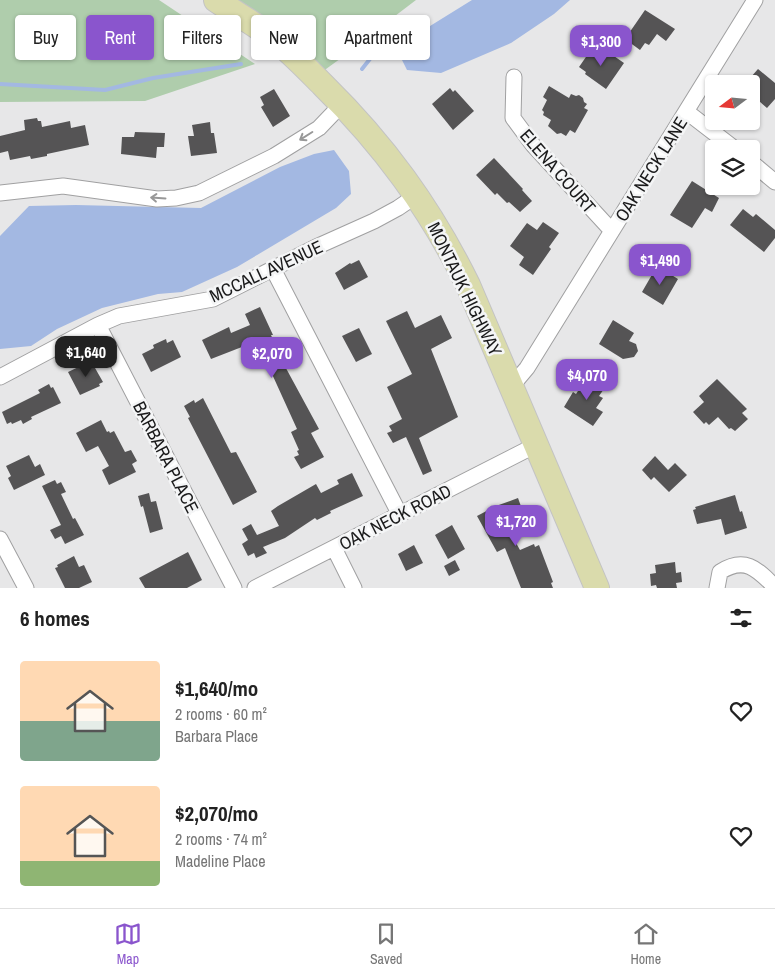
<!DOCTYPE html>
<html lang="en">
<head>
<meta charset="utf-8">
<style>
	:root { --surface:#fff; --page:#f6f6f6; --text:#222; --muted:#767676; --line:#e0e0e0; --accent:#8a55cd }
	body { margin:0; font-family:"Archivo Narrow",sans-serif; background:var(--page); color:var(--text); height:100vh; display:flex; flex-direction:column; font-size:19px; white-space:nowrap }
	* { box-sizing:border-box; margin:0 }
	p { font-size:16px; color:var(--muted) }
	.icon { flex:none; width:28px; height:28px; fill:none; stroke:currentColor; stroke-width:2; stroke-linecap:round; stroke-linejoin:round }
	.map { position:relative; height:588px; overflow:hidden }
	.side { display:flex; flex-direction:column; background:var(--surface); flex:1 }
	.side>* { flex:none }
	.hud { position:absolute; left:15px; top:15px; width:500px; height:45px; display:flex; gap:10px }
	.needle { width:32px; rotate:254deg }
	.tools { position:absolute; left:705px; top:75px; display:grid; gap:10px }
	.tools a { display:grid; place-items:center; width:55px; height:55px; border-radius:5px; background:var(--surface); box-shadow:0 1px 4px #0004; font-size:25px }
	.price { position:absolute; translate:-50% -42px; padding:0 11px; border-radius:10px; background:var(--accent); color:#fff; font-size:16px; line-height:32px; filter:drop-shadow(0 1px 2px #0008) }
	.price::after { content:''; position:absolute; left:50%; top:30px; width:15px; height:11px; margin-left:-8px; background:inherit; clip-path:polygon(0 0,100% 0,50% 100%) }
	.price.on { background:#222; color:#fff }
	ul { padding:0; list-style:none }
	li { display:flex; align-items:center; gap:15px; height:125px; padding:0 20px }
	li span { display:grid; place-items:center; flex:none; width:140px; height:100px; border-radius:5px; color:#555 }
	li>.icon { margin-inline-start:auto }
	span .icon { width:60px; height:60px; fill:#fffc; stroke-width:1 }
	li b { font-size:21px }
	h2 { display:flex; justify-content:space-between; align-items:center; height:60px; padding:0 20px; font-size:21px }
	.chip { padding:0 18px; border-radius:5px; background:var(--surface); box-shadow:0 1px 4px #0004; font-size:18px; line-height:45px }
	.chip.on { background:var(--accent); color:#fff }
	.menu { display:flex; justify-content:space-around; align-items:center; height:70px; border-top:1px solid var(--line); background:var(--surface); font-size:14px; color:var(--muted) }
	.menu a { display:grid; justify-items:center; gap:2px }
	.menu .on { color:var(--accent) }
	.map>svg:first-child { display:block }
	.green { fill:#afcdac }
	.water { fill:#a3b8e2 }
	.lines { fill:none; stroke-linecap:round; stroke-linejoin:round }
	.stream { stroke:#a3b8e2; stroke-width:4 }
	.building { fill:#555455 }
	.street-casing { stroke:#a0a0a1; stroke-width:17 }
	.primary-casing { stroke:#c3c3c4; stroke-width:26 }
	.street { stroke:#fff; stroke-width:15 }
	.primary { stroke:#dadbac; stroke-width:24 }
	.oneway { stroke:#989898 }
	.labels { text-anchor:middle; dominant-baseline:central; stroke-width:5; stroke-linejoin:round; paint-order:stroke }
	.street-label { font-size:18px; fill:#1a1a1b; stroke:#f4f5f6 }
</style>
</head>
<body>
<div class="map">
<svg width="775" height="588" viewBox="0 0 775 588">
	<rect width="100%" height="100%" fill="#e7e7e8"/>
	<path class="green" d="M 0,0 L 159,0 L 255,64 L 145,101 L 0,102 Z
		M 216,0 L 416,0 L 395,16 L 348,58 L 344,56 L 315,77 Z"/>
	<path class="water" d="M 472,0 L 570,0 L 554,14 L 511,43 L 441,73 L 407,70 L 399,54 L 422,31 Z
		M 334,150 L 349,171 L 351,194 L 336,208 L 237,267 L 182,292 L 158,294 L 102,308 L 57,329 L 31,346 L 0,349 L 0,236 L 29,206 L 76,205 L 201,208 L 280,167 L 314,154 Z"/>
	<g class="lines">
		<path class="stream" d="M 362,69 L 377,50 L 403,53
			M 0,84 L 105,90 L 153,78 L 241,64"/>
	</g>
	<path class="building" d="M 645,10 L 675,29 L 666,41 L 657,34 L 649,45 L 645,43 L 640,50 L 625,39 Z
		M 598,45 L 624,63 L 606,89 L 585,74 L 586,72 L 579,67 L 588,54 L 591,55 Z
		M 758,69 L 775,83 L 775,99 L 767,108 L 759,101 L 751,109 L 751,77 Z
		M 549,86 L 569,98 L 571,94 L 576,96 L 579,95 L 583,98 L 584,102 L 587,104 L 584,108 L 588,110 L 575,133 L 570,130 L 566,136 L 561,133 L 557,134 L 548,126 L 551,120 L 543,115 L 544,112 L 542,110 L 547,100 L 543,97 Z
		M 450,88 L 453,92 L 455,90 L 474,111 L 453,130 L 432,104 Z
		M 274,89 L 290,116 L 273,127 L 261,107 L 264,105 L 260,97 Z
		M 37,118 L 38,121 L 41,121 L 42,127 L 70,121 L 71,128 L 85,125 L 89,145 L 47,154 L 47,156 L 31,159 L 30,156 L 10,160 L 8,151 L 0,153 L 0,136 L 25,130 L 24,120 Z
		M 210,122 L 211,133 L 214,133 L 217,153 L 191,156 L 188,136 L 194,136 L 192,125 Z
		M 135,132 L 165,133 L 164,147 L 157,147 L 156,158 L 121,154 L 122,137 L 134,137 Z
		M 494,158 L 523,189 L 522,190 L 532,201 L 520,212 L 509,202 L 507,203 L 497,193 L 495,195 L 476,175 Z
		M 692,181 L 719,198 L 712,212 L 705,208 L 692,228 L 670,215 Z
		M 743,209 L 753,217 L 756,214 L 775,230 L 775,238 L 764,252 L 730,225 Z
		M 543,222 L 559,233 L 549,247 L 551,249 L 533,275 L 519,265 L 524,257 L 510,246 L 527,223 L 537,230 Z
		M 359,260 L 368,277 L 344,290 L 335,273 L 350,263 L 351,264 Z
		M 657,266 L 678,279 L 663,305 L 642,292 Z
		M 260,307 L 273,335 L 271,335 L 281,359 L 319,429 L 311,433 L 324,457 L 301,469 L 294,457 L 299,455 L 297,451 L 299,450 L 291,432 L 297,429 L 257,341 L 211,359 L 202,340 L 229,327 L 231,333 L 250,325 L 245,314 Z
		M 407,311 L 415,328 L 441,315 L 452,338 L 431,349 L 458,417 L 419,438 L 432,471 L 423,475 L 406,437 L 393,443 L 387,433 L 392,431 L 389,426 L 402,419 L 387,387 L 412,374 L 386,321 Z
		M 613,320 L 634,333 L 629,341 L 636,344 L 638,351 L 634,357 L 623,359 L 599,344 Z
		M 359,328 L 372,354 L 356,362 L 342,336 Z
		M 166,339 L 167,343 L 173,340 L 181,357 L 151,372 L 142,354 L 154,348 L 153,345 Z
		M 91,361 L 103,382 L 99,384 L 100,386 L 80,395 L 68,372 Z
		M 589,374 L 606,386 L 599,396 L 603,398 L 596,408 L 603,412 L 593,426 L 564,407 L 573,392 L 576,394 Z
		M 717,379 L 747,409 L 742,413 L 748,419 L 735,431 L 731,428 L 729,429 L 718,417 L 709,425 L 706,422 L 704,424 L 693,412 L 704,402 L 699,396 Z
		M 49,384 L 51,388 L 53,387 L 61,403 L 31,417 L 32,419 L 23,424 L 21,420 L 12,424 L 11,422 L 7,424 L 2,412 L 40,393 L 38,390 Z
		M 203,398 L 231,453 L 236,452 L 257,492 L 233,505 L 188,418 L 190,417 L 184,406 L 194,400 L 195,403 Z
		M 101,420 L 107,432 L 109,431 L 110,433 L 114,431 L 125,452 L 131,450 L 137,461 L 132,464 L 136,472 L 109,485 L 102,470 L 109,466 L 98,446 L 86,452 L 76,433 Z
		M 29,455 L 35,467 L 40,464 L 45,475 L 14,490 L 8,478 L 11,476 L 6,466 Z
		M 655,456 L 668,470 L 675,463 L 687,475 L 669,492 L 654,477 L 651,480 L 642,470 Z
		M 352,473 L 363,496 L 330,511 L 331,513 L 317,520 L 315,518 L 285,538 L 263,547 L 267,553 L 256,558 L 254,553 L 248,556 L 242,544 L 248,540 L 242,529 L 251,524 L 257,535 L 279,526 L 271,511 L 278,506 L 316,484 L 321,493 L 339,484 L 337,480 Z
		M 55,480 L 57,484 L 61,482 L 66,492 L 61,494 L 73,519 L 75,518 L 84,535 L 65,544 L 61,536 L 55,539 L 50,530 L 61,525 L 42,486 Z
		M 149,493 L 151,502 L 156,501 L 163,529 L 150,533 L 143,506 L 141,507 L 138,496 Z
		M 735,495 L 740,512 L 742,511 L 747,528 L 725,535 L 721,519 L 697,524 L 693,510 L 696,509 L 695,507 Z
		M 518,498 L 523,512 L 503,520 L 520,550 L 534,544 L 535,547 L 539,545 L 553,582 L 551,583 L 553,588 L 521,588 L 505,548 L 497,552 L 477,516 L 496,506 Z
		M 452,525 L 465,549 L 448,559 L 435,535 Z
		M 414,545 L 423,563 L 406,571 L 398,554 Z
		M 188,552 L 202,580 L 187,588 L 145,588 L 139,578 Z
		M 74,556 L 79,567 L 84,565 L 92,582 L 79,588 L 65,588 L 55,568 L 58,567 L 57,565 Z
		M 455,560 L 460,570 L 449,576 L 444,566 Z
		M 675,562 L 676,573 L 681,572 L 682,582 L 676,583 L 677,588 L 657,588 L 656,585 L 651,586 L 650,574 L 656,573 L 655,565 Z"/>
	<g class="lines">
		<defs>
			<path id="street" d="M 514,77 L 513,118 L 533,145 L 612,231
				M 687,112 L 735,149
				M 751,162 L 775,182
				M 0,193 L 63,186 L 157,199 L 176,198 L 199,193 L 274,156 L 319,128 L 342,104
				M 273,269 L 399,513
				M 98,325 L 234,588
				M 0,377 L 98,325 L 119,316 L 213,299 L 316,247 L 374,221 L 398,208 L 417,195
				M 511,387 L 527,368 L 755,0
				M 0,539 L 26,588
				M 334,548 L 354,588
				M 255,588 L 536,445
				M 717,588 L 720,572 C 745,556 757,569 775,587"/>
			<path id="primary" d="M 216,0 C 235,13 255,24 273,38 C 291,52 307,69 323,85 C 384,145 430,208 468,285 L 597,588"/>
		</defs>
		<use href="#street" class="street-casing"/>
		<use href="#primary" class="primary-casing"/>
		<use href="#street" class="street"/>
		<use href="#primary" class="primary"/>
	</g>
	<defs><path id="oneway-shaft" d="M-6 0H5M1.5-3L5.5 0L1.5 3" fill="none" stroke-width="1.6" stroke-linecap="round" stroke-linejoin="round" transform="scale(1.25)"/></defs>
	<g class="oneway">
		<use href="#oneway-shaft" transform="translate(306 136) rotate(148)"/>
		<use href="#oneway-shaft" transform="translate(158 198) rotate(-176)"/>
	</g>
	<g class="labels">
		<g class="street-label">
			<text transform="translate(651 169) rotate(-58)">OAK NECK LANE</text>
			<text transform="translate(558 171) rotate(49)">ELENA COURT</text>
			<text transform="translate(266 271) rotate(-25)">MCCALL AVENUE</text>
			<text transform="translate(465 289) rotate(64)">MONTAUK HIGHWAY</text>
			<text transform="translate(166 457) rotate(63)">BARBARA PLACE</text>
			<text transform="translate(395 517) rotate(-27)">OAK NECK ROAD</text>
		</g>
	</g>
</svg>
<div class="tools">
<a><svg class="needle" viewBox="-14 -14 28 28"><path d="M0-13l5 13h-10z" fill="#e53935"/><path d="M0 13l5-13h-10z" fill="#767676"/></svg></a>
<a><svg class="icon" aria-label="layers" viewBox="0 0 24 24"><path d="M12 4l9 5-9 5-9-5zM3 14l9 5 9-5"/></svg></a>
</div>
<b class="price" style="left:601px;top:67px">$1,300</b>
<b class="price" style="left:660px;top:286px">$1,490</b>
<b class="price on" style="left:86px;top:378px">$1,640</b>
<b class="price" style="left:272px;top:379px">$2,070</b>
<b class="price" style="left:587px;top:401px">$4,070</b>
<b class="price" style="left:516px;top:547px">$1,720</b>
<div class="hud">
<a class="chip">Buy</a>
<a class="chip on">Rent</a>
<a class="chip">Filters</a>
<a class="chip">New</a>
<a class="chip">Apartment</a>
</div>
</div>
<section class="side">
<h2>6 homes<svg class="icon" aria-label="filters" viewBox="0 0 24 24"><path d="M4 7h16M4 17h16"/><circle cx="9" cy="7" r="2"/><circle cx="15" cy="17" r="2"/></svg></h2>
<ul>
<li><span style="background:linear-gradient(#ffd9b3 60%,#7fa58c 0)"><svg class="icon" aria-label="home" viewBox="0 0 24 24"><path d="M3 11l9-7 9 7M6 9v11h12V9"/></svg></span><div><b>$1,640/mo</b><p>2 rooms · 60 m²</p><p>Barbara Place</p></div><svg class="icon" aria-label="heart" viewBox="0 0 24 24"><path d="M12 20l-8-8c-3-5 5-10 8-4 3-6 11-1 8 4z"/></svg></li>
<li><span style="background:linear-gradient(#ffd9b3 75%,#8fb573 0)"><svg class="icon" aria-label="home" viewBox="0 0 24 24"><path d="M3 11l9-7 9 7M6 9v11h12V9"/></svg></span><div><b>$2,070/mo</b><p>2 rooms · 74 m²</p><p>Madeline Place</p></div><svg class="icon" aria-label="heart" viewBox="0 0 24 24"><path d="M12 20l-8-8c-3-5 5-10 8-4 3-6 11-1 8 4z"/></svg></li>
</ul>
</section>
<nav class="menu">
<a class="on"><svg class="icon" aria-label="map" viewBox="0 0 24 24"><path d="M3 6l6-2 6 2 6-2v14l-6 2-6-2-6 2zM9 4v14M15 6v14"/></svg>Map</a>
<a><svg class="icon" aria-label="saved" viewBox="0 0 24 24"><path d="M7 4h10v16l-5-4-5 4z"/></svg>Saved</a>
<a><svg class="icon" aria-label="home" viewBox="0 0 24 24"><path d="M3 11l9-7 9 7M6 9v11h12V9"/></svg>Home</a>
</nav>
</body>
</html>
